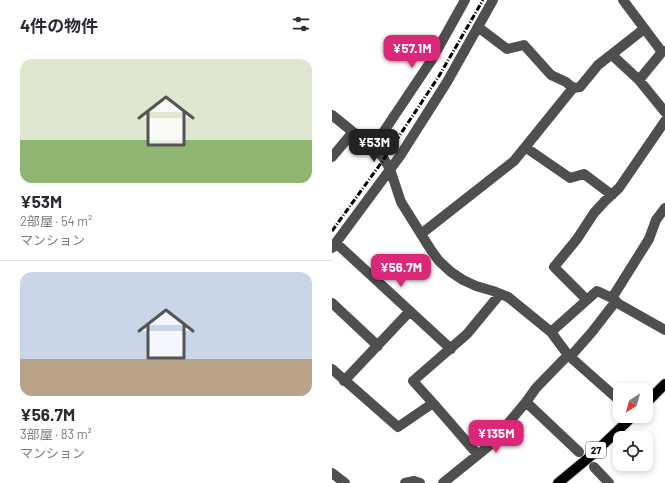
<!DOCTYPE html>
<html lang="ja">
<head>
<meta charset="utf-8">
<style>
	:root { --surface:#fff; --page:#f2f2f3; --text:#2b2b33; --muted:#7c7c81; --line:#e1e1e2; --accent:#db2777 }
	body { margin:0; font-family:Barlow,"Noto Sans JP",sans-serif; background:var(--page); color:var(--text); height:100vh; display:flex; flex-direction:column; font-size:15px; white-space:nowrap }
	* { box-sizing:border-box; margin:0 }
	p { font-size:13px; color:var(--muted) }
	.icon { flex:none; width:22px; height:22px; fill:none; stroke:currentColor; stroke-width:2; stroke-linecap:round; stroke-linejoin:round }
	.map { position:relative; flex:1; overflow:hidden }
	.panel { display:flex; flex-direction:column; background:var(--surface); width:332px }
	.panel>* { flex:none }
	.needle { width:26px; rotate:217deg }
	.buttons { position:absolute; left:281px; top:383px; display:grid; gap:8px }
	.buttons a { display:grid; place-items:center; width:40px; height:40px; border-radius:8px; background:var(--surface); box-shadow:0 2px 6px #0003; font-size:20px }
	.price { position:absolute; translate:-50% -34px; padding:0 9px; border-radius:8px; background:var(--accent); color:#fff; font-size:13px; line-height:26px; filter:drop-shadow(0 1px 2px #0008) }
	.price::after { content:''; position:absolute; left:50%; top:24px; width:12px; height:9px; margin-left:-6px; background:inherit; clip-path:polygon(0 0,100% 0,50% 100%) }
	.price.selected { background:#222; color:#fff }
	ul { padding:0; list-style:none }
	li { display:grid; align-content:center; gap:8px; height:212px; padding:0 20px }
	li+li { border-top:1px solid var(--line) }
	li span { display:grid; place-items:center; height:124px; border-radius:12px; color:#555 }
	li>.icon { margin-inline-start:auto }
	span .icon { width:72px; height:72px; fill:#fffc; stroke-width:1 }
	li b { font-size:17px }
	h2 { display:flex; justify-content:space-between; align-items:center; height:48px; padding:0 20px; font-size:17px }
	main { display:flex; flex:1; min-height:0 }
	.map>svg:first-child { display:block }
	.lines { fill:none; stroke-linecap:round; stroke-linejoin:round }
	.major-casing { stroke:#dbdbdb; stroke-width:12 }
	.minor { stroke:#4f4f4f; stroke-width:10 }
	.major { stroke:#000; stroke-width:10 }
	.rail { stroke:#000; stroke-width:3; stroke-dasharray:6 2 1 2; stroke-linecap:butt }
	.labels { text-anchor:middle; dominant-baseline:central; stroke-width:3; stroke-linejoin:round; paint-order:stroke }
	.shield { fill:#fff; stroke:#4c4c4c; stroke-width:1 }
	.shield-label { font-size:10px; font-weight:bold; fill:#000 }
</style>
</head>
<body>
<main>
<section class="panel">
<h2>4件の物件<svg class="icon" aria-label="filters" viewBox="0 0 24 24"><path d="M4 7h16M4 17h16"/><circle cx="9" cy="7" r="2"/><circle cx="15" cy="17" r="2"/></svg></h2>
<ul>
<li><span style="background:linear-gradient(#dfe7d0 65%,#8fb573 0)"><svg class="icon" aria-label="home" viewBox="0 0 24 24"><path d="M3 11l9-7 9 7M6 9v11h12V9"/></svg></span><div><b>¥53M</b><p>2部屋 · 54 m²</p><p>マンション</p></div></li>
<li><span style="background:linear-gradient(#c9d6e8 70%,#b9a48a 0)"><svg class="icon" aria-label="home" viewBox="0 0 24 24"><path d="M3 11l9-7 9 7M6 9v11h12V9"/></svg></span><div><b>¥56.7M</b><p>3部屋 · 83 m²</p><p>マンション</p></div></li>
</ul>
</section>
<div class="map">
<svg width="333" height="483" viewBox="0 0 333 483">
	<rect width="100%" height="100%" fill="#fff"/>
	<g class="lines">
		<defs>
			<path id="major" d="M 314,403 L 333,384
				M 226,483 L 260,455 L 301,416"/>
		</defs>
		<use href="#major" class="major-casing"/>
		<path class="minor" d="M 291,0 L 330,52
			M 146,27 L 175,49 L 192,45 L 219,75 L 234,82 L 241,88
			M 333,51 L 330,52 L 307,80 L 333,112
			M 280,55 L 307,80
			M 0,115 L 21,132 L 42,146 L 52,159 L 58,169 L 69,202 L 99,250 L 107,261 L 119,272 L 131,280 L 144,286 L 161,291 L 176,297 L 219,332 L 236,355 L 288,401
			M 42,146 L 99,61 L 133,0
			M 193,147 L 238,178 L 252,174 L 280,195
			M 0,157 L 21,132
			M 333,208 L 324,220 L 317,239 L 280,298 L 287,304 L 333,330
			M 89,234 L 182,161 L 241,88 L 248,87 L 266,65 L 312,29
			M 4,243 L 119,349
			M 0,248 L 68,156 L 115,82 L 161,0
			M 254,299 L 222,267 L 245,239 L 262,213 L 273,201 L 287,188 L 333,121
			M 0,303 L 46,346
			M 219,332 L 265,291 L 280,298
			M 236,355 L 204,388 L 194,402 L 247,452
			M 238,357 L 260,332 L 284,301
			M 0,369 L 66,427 L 101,403 L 81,381 L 135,334 L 168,294
			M 12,381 L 78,311
			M 101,403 L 146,455
			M 262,467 L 277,483
			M 0,473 L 13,483
			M 73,483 L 82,481 L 88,483
			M 111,483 L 158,445 L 194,402"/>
		<use href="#major" class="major"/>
		<path class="rail" d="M 0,231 L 52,159 L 107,76 L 151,0"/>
	</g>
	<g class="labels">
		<rect class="shield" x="254" y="442" width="20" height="16" rx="3"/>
		<g class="shield-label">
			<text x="264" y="450">27</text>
		</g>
	</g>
</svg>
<div class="buttons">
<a><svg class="needle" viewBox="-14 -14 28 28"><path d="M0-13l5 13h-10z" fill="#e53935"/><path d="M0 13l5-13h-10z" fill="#7c7c81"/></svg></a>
<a><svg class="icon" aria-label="locate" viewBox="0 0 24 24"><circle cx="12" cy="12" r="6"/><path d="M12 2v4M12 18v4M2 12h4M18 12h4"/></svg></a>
</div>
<b class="price" style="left:80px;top:69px">¥57.1M</b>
<b class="price selected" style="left:42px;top:163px">¥53M</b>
<b class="price" style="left:69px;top:288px">¥56.7M</b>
<b class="price" style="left:164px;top:454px">¥135M</b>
</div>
</main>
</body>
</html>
